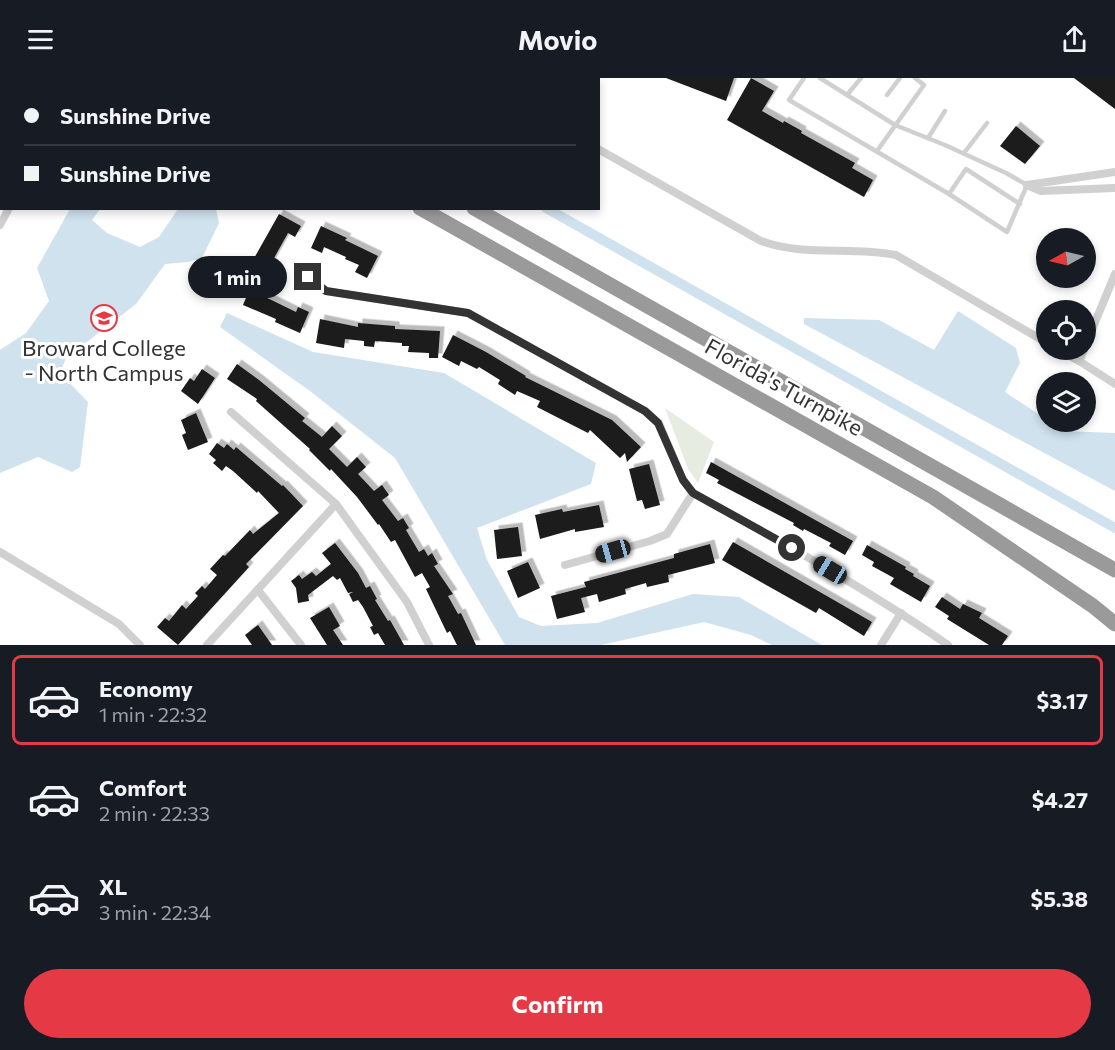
<!DOCTYPE html>
<meta charset="utf-8">
<style>
body{margin:0;font-family:Commissioner,sans-serif;background:#242831;color:#f1f3f6;height:100vh;display:flex;flex-direction:column;font-size:22px;white-space:nowrap}
*{box-sizing:border-box;margin:0}
p{font-size:20px;color:#9ea1a6}
.icon{flex:none;width:33px;height:33px;fill:none;stroke:currentColor;stroke-width:2;stroke-linecap:round;stroke-linejoin:round}
.map{position:relative;height:567px;overflow:hidden}
.sheet{display:flex;flex-direction:column;background:#171b24;flex:1}
.sheet>*{flex:none}
.banner{position:absolute;left:0px;top:0px;width:600px;height:132px;box-shadow:0 3px 9px #0003;display:grid;align-content:center;height:132px;padding:0 24px;background:#171b24}
.needle{width:39px;rotate:262deg}
.tools{position:absolute;left:1036px;top:150px;display:grid;gap:12px}
.tools a{display:grid;place-items:center;width:60px;height:60px;border-radius:50%;background:#171b24;box-shadow:0 3px 9px #0003;font-size:30px}
.end{position:absolute;width:27px;height:27px;margin:-14px;border:8px solid #333;background:#fff;box-shadow:0 0 0 3px #fff}
.from{border-radius:50%}
.bubble{position:absolute;height:42px;border-radius:21px;background:#171b24;box-shadow:0 3px 9px #0003;font-size:20px;font-weight:700;line-height:42px;text-align:center}
.car{position:absolute;width:18px;height:36px;margin:-18px -9px;border-radius:8px;box-shadow:0 0 4px 2px #0007;background:linear-gradient(#222 24%,#8ab4d8 0 40%,#222 0 76%,#8ab4d8 0 86%,#222 0)}
.banner b{display:flex;align-items:center;gap:21px;height:57px;font-size:22px}
.banner b+b{border-top:2px solid #363941}
.banner i{width:15px;height:15px;background:#f1f3f6}
ul{padding:10px 0 0;list-style:none}
li{display:flex;align-items:center;gap:18px;height:90px;margin:0 12px 9px;padding:0 12px;border:3px solid transparent;border-radius:9px}
li div{flex:1}
li b{display:block;font-size:22px}
li em{font-style:normal;font-weight:700}
li.on{border-color:#e63946}
li>.icon{width:54px;height:54px;stroke-width:1.5}
.button{display:flex;gap:12px;margin-top:auto;padding:12px 24px}
.button a{flex:1;height:69px;border-radius:36px;background:#e63946;color:#fff;font-size:24px;font-weight:700;line-height:69px;text-align:center}
header{display:flex;justify-content:space-between;align-items:center;height:78px;padding:0 24px;background:#171b24;font-size:27px;font-weight:700}
.map>svg:first-child{display:block}
.green{fill:#e6ecdf}
.water{fill:#cfe2ee}
.lines{fill:none;stroke-linecap:round;stroke-linejoin:round}
.canal{stroke:#cfe2ee;stroke-width:10}
.building{fill:#1a1a1a;filter:url(#shadow)}
.service{stroke:#d0d0d0;stroke-width:4.5}
.minor{stroke:#d0d0d0;stroke-width:8}
.motorway{stroke:#9a9a9a;stroke-width:15}
.route{stroke:#333;stroke-width:8}
.labels{text-anchor:middle;stroke-width:6;stroke-linejoin:round;paint-order:stroke}
.poi-label{font-size:22px;fill:#333;stroke:#fff}
.street-label{font-size:22px;fill:#333;stroke:#fff}
</style>
<header><svg class="icon" aria-label="menu" viewBox="0 0 24 24"><path d="M4 6h16M4 12h16M4 18h16"/></svg>Movio<svg class="icon" aria-label="share" viewBox="0 0 24 24"><path d="M12 15V3M7 8l5-5 5 5M5 13v7h14v-7"/></svg></header>
<div class="map">
<svg width="1115" height="567" viewBox="0 0 1115 567">
<defs>
<filter id="shadow"><feDropShadow dx="4.5" dy="-4.5" stdDeviation="0" flood-color="#0004"/></filter>
</defs>
<rect width="100%" height="100%" fill="#fff"/>
<!-- green -->
<path class="green" d="M665,330l49,34 -16,41 -10,-14z"/>
<!-- water -->
<g class="water">
<path d="M70,131h30l-8,11 15,13 33,14 19,-10 19,-28h38l3,14 -17,35 -14,4 -23,2 -29,40 -70,54 -6,15 28,29 -8,65 -8,5 -34,-15 -38,16v-123l26,-17 23,-32 -12,-33z"/>
<path d="M958,233l58,37 4,15 -15,29 42,28v2l17,9 51,2v58l-311,-167v-6l75,2 55,30z"/>
<path d="M227,235l86,39 131,21 152,90 -5,21 -114,44 10,32 32,57 22,9 56,-3 96,-29 46,3 83,48h-50l-21,-10 -47,-13 -103,23h-96l-110,-187 -85,-67 -90,-64z"/>
</g>
<g class="lines">
<!-- canal -->
<g class="canal">
<path d="M314,0l2,2"/>
<path d="M546,130l569,320"/>
</g>
</g>
<!-- building -->
<g class="building">
<path d="M666,0h68l-8,23z"/>
<path d="M751,0l23,13 -12,20 21,12 1,-2 18,10 -1,2 54,30 -3,5 21,12 -9,17 -137,-77z"/>
<path d="M1074,0h41v31z"/>
<path d="M1016,48l24,20 -15,18 -25,-18z"/>
<path d="M279,136l22,12 -6,11 -7,-4 -19,34 7,3 -15,25 35,17 2,-5 11,5 -9,21 -25,-11 1,-3 -33,-14 13,-31 -8,-5z"/>
<path d="M321,148l26,12 -2,2 33,16 -11,22 -12,-6 4,-7 -14,-6 1,-2 -22,-10 -2,6 -11,-5z"/>
<path d="M320,241l38,8v-4l37,3v3l45,2 -2,27h-9v-5l-21,-1 1,-6h-7v-3l-27,-2 -1,6 -10,-1v-5l-19,-2 -1,9 -28,-5z"/>
<path d="M453,257l33,17 40,24 -1,1 87,43 29,27 -14,15 -2,-9 -5,5 -30,-28 -2,3 -51,-26 3,-6 -23,-10 -2,4 -17,-11 2,-4 -21,-13 -2,2 -16,-8 -2,5 -17,-9z"/>
<path d="M237,286l22,16 46,38 -3,3 20,16 10,-11 10,10 -13,13 18,18 10,-10 9,10 -8,7 16,17 8,-6 7,10 -7,5 16,21 5,-3 6,10 -3,2 13,22 5,-3 4,7 4,-3 6,11 -4,2 19,28 -5,2 10,18 3,-1 15,32h-19l-7,-14 -3,2 -21,-44 4,-2 -8,-14 -7,4 -20,-37 -4,2 -12,-18 -1,1 -21,-28 -26,-28 -1,2 -21,-21 1,-1 -54,-48 1,-2 -30,-20z"/>
<path d="M202,291l13,9 -17,26 -17,-13 9,-13 4,3z"/>
<path d="M196,335l12,29 -20,8 -6,-15 4,-2 -5,-13z"/>
<path d="M217,365l7,5 3,-4 7,6 2,-3 46,39 1,-1 20,21 -57,58 3,3 -71,78 -21,-18 8,-9 4,3 13,-16 4,4 12,-13 -3,-3 7,-7 3,3 12,-14 -7,-6 13,-14 2,1 25,-26 3,4 26,-21 -21,-22 -1,2 -24,-22 -7,-5 -4,5 -9,-8 3,-3 -7,-6z"/>
<path d="M711,384l142,79 -8,14 -16,-9 2,-3 -27,-14 -1,2 -10,-6 1,-2 -77,-40 2,-3 -13,-7z"/>
<path d="M649,386l11,41 -15,4 -3,-9 -5,1 -8,-32z"/>
<path d="M599,427l5,22 -29,5v-3l-35,10 -5,-24 27,-6 1,3z"/>
<path d="M518,449l4,29 -25,3 -3,-29z"/>
<path d="M733,464l139,80 -8,14 -45,-28 -3,5 -94,-53z"/>
<path d="M335,465l23,30 8,15 4,-2 7,13 -2,1 13,21 2,-1 14,25h-19l-7,-12 -4,2 -4,-8 3,-1 -10,-19 -5,-7 -5,2 -4,-8 4,-2 -5,1 -8,-15 -3,2 -4,-4 -25,19 1,6 -11,2 -2,-15 -5,-7 8,-6 3,4 10,-7 4,4 15,-12 -9,-11z"/>
<path d="M710,466l5,19 -47,12 1,7 -22,5 -1,-4 -21,6 1,5 -27,8 -2,-8 -16,4 4,14 -28,7 -6,-23 35,-9 -2,-5 90,-24v-4z"/>
<path d="M867,467l39,22 -1,2 9,5 -1,2 17,10 -9,16 -31,-18 4,-6 -22,-12 2,-4 -12,-7z"/>
<path d="M528,484l12,26 -22,10 -11,-27z"/>
<path d="M942,519l18,12 3,-5 19,9 -3,5 29,18 -6,9h-13l-42,-26 2,-3 -14,-9z"/>
<path d="M329,529l11,19 -7,4 10,15h-16l-17,-27z"/>
<path d="M258,547l14,20h-20l-7,-10z"/>
</g>
<g class="lines">
<!-- service -->
<g class="service">
<path d="M804,0l-15,22 160,94 58,38 20,-47 -21,-12 -61,-28 -50,-20 -75,-47"/>
<path d="M847,17l14,-17"/>
<path d="M887,17l13,-17"/>
<path d="M928,60l17,-27"/>
<path d="M877,73l47,-66 -9,-7"/>
<path d="M964,75l23,-30"/>
<path d="M949,116l17,-25 54,35"/>
</g>
<!-- minor -->
<g class="minor">
<path d="M472,0l3,2"/>
<path d="M598,71l163,92c43,16 90,5 135,14l151,88"/>
<path d="M0,82h2"/>
<path d="M1027,107l14,6 74,-3"/>
<path d="M1027,107l88,-13"/>
<path d="M0,147l9,-17"/>
<path d="M308,199l18,14 142,22 177,98 14,12 24,57 10,13c87,48 174,96 255,152"/>
<path d="M1086,266l29,-70"/>
<path d="M1058,272l21,11 5,-11"/>
<path d="M1079,283l36,23"/>
<path d="M231,334l105,92 71,98 22,43"/>
<path d="M0,474l119,72 21,21"/>
<path d="M565,487l85,-24 17,-7 26,-41"/>
<path d="M258,512l43,55"/>
<path d="M207,567l129,-141"/>
<path d="M881,567l20,-32"/>
</g>
<!-- motorway -->
<g class="motorway">
<path d="M187,0l3,2"/>
<path d="M242,0l2,2"/>
<path d="M420,130l513,289 160,109 22,18"/>
<path d="M474,130l641,362"/>
</g>
</g>
<g class="lines">
<!-- route -->
<path class="route" d="M308,199l18,14 142,22 177,98 13,12 25,57 10,13 99,55"/>
</g>
<!-- icons -->
<defs>
<symbol id="university-ring" viewBox="-11 -11 22 22"><circle r="9.5" fill="#fff" stroke="#e63946" stroke-width="1.5"/><path d="M0-5L7-2L0 1L-7-2ZM-4 1L0 2.5L4 1V4Q0 6-4 4Z" fill="#e63946"/></symbol>
</defs>
<g fill-rule="evenodd">
<use href="#university-ring" x="89" y="225" width="30" height="30"/>
</g>
<g class="labels">
<!-- poi labels -->
<g class="poi-label">
<text x="104" y="278">Broward College<tspan x="104" dy="25">- North Campus</tspan></text>
</g>
<!-- street labels -->
<g class="street-label">
<text transform="translate(784 309) rotate(29)" y="8">Florida's Turnpike</text>
</g>
</g>
</svg>
<div class="tools">
<a><svg class="needle" viewBox="-14 -14 28 28"><path d="M0-13l5 13h-10z" fill="#e53935"/><path d="M0 13l5-13h-10z" fill="#9ea1a6"/></svg></a>
<a><svg class="icon" aria-label="locate" viewBox="0 0 24 24"><circle cx="12" cy="12" r="6"/><path d="M12 2v4M12 18v4M2 12h4M18 12h4"/></svg></a>
<a><svg class="icon" aria-label="layers" viewBox="0 0 24 24"><path d="M12 4l9 5-9 5-9-5zM3 14l9 5 9-5"/></svg></a>
</div>
<i class="end from" style="left:792px;top:470px"></i>
<i class="end" style="left:308px;top:199px"></i>
<div class="bubble" style="left:188px;top:178px;width:99px">1 min</div>
<i class="car" style="left:613px;top:473px;rotate:254deg"></i>
<i class="car" style="left:830px;top:492px;rotate:301deg"></i>
<div class="banner">
<b><i class="from"></i>Sunshine Drive</b>
<b><i></i>Sunshine Drive</b>
</div>
</div>
<section class="sheet">
<ul>
<li class="on"><svg class="icon" aria-label="car" viewBox="0 0 24 24"><path d="M5 17H2v-5l4-1 3-4h7l3 4 3 1v5h-3M9 17h6M6 11h13"/><circle cx="7" cy="17" r="2"/><circle cx="17" cy="17" r="2"/></svg><div><b>Economy</b><p>1 min · 22:32</p></div><em>$3.17</em></li>
<li><svg class="icon" aria-label="car" viewBox="0 0 24 24"><path d="M5 17H2v-5l4-1 3-4h7l3 4 3 1v5h-3M9 17h6M6 11h13"/><circle cx="7" cy="17" r="2"/><circle cx="17" cy="17" r="2"/></svg><div><b>Comfort</b><p>2 min · 22:33</p></div><em>$4.27</em></li>
<li><svg class="icon" aria-label="car" viewBox="0 0 24 24"><path d="M5 17H2v-5l4-1 3-4h7l3 4 3 1v5h-3M9 17h6M6 11h13"/><circle cx="7" cy="17" r="2"/><circle cx="17" cy="17" r="2"/></svg><div><b>XL</b><p>3 min · 22:34</p></div><em>$5.38</em></li>
</ul>
<div class="button"><a>Confirm</a></div>
</section>
